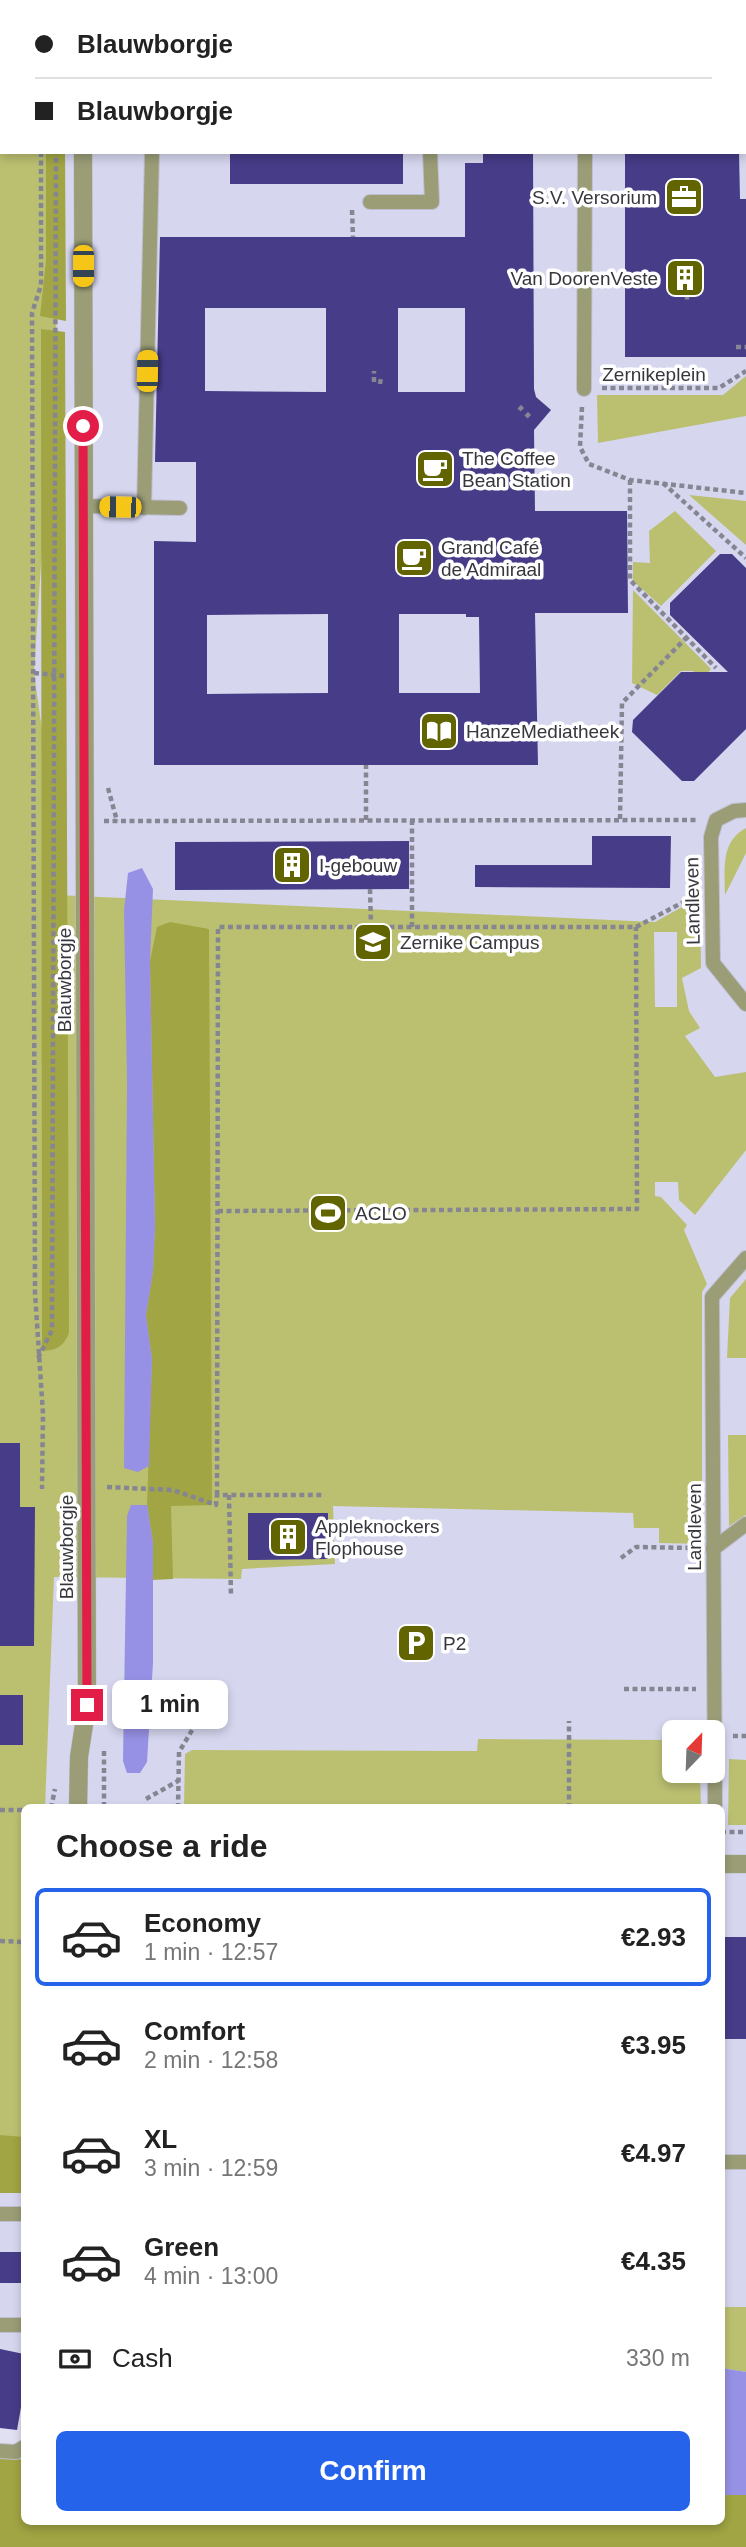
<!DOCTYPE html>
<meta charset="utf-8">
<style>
body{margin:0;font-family:Helvetica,sans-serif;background:#f2f2f2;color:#222;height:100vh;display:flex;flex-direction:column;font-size:26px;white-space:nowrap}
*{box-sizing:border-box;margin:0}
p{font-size:23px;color:#767676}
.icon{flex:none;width:38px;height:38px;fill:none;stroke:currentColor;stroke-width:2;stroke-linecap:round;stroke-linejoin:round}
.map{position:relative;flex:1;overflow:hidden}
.sheet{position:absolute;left:21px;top:1804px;width:704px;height:721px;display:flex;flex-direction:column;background:#fff;border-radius:10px;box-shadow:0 4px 10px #0003}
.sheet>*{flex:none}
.hud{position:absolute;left:0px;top:0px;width:747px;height:154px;box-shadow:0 4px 10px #0003;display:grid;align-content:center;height:154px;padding:0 35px;background:#fff}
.needle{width:46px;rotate:23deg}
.tools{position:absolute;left:662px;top:1720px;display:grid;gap:14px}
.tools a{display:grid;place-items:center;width:63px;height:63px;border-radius:10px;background:#fff;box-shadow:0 4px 10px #0003;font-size:35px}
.end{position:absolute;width:32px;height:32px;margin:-16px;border:9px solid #e11d48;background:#fff;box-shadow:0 0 0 4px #fff}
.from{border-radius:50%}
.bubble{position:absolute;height:49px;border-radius:10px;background:#fff;box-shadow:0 4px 10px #0003;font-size:23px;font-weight:700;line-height:49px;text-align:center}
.car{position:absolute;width:21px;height:42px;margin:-21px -10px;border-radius:9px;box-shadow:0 0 5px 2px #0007;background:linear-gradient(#f5c518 24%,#345 0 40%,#f5c518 0 76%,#345 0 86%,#f5c518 0)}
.hud b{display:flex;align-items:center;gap:24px;height:66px;font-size:26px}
.hud b+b{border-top:2px solid #e0e0e0}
.hud i{width:18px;height:18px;background:#222}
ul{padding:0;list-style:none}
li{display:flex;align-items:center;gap:21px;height:98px;margin:0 14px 10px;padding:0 21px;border:4px solid transparent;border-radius:10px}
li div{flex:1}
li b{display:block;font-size:26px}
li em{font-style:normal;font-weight:700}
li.current{border-color:#2563eb}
li>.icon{width:63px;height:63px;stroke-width:1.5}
h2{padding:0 35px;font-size:32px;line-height:84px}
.pay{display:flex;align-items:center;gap:18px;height:77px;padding:0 35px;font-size:26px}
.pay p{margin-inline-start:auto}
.action{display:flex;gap:14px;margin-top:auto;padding:14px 35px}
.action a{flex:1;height:80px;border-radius:10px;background:#2563eb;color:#fff;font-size:28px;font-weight:700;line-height:80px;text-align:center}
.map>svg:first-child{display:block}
.built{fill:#d6d6ef;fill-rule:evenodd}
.green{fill:#bbc071;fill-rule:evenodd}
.forest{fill:#a1a543}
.water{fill:#9791e5}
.building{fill:#463c88;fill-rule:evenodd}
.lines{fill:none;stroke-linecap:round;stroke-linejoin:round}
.service-casing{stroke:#bebece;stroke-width:16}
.tertiary-casing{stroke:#bebece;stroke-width:19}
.path{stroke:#868693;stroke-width:4.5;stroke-dasharray:5 3.5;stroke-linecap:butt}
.service{stroke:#9a9d76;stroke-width:14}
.tertiary{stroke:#9a9d76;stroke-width:18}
.route{stroke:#e11d48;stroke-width:9}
.labels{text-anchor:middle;stroke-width:7;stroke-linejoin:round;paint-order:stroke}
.poi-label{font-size:19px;fill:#36363d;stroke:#fff;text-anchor:start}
.street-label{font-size:19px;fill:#36363d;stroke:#fff}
</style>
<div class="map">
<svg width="746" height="2547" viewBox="0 0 746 2547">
<rect width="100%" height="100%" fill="#e0e0f2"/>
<!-- built -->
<path class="built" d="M0,0h746v2463l-25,-3v-652h-697v582l-24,-3zM2,2h744v150h-744zM674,1732h38v39h-38z"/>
<!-- green -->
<g class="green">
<path d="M0,0h58l-56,2v150h57l1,118 -26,403 16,114 6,108 599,27 45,-25 1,71 -19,10 7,33 11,17 -15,8 30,41 31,-5v78l-51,65 -16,-15 -1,-18h-23v14l6,1 26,28 -3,5 23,54 -5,8v252l-43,-1v-15h-25l-1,-15 -300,-7 2,58 -93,5 -1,10 -187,-2 -9,231h-21v330l-24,-1zM654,932h23v75h-22z"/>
<path d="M746,376v40l-148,27 -1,-48h126z"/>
<path d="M689,495l57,6v44z"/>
<path d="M675,511l41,40 -55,55 -28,-25v-19l17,1 -1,-32z"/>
<path d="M633,590l78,79 -9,10 -9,-8h-12l-24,24 -25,-12z"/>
<path d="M746,828v25l-21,42c0,-26 -5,-53 21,-67z"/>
<path d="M746,1279v79h-19l3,-60z"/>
<path d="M728,1435h18v80l-17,11z"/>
<path d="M478,1739l196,1v31h26l1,37h-517l1,-54 7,-4 285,1z"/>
<path d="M729,1759l17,1v65h-18z"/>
<path d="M721,2307h25v65l-25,-4z"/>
</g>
<!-- forest -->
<g class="forest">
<path d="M46,152h19l1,169 -26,-5 6,-55z"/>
<path d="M41,329l24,3 4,1001c-6,14 -12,17 -27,18z"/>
<path d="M170,922l39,7 3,576 -41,1 2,73 -21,1 1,-38 -6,-37 5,-146 -6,-44 7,-43 2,-46 -5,-265 7,-34z"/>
<path d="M0,2135l24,2v56h-24z"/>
<path d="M0,2455l24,5v62h697v-27h25v52h-746z"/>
</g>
<!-- water -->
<g class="water">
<path d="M142,868l11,21 -3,72 5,265 -2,46 -7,43 6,44 -3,107 -11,6 -14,-4 3,-385 -3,-173 4,-37z"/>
<path d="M131,1505h16l6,37v121l-6,99 -7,11h-13l-4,-12 4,-245z"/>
<path d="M721,2368l25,4v123h-25z"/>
</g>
<!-- building -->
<g class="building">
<rect x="230" y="152" width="173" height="32"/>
<path d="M483,152h50l1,237 2,8 15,13 -17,20 1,81h92l1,102h-93l3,152h-384v-224l42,1v-80h-41l5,-225h305v-74h18zM205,308h121v84l-121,-1zM398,308h67v84h-67zM328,614v79l-121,1v-79zM399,614h67v3h13l1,76h-81z"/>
<path d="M625,152h114l1,47h6v158h-121z"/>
<path d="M720,554h12l14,14v161l-52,52h-12l-50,-49 1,-12 48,-48h47l-58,-57v-12z"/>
<path d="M592,836h79l-1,52 -195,-1v-22h117z"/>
<path d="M409,841v48l-234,1v-48z"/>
<path d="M0,1443h20v64h15l-1,139h-34z"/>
<path d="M248,1513h80v46l-80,1z"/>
<rect x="0" y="1695" width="23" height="50"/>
<rect x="721" y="1937" width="25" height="102"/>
<rect x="0" y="2252" width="24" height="31"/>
<path d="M0,2349l24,5v36l-7,40 -17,-2z"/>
</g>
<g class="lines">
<defs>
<g id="service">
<path d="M585,0v2"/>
<path d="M370,202h62l-2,-50"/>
<path d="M584,389l1,-237"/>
<path d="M83,506l97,2"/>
<path d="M144,508l8,-356"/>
<path d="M746,810l-12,1 -18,9 -5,17 2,126 33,41"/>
<path d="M713,1549l33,-25"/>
<path d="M715,1808l-3,-511 34,-39"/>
<path d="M721,2162h25"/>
<path d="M0,2214h24"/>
<path d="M0,2325h24"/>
<path d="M0,2451l16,1 8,-5"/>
</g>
<g id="tertiary">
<path d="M83,2v-2"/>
<path d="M78,1808l1,-51 8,-52 -4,-1553"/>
<path d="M721,1864h25"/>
</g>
</defs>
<!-- service casing -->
<use href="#service" class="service-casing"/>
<!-- tertiary casing -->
<use href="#tertiary" class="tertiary-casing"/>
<!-- path -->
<g class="path">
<path d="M42,2v-2"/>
<path d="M57,2v-2"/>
<path d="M41,152v133l-9,28 3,980 8,121 -1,75"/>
<path d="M352,210l1,27"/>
<path d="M687,286v16"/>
<path d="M736,347h10"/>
<path d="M374,382v-11"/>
<path d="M380,384l1,-6"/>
<path d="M602,388h117l27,-17"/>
<path d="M582,407l-2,40 9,17 41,16 116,13"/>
<path d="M519,410l6,-6"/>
<path d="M526,417l6,-6"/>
<path d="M630,480v100l86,88"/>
<path d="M663,483l83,75"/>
<path d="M34,673l30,3"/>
<path d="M108,788l9,33"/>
<path d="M620,819l2,-116 65,-66"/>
<path d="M366,820v-55"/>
<path d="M412,820v107"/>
<path d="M104,821l593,-1"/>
<path d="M370,889l1,37"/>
<path d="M218,1211l419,-2 -1,-282"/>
<path d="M38,1358l14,-28 4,-1178"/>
<path d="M107,1487l66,3 43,15 1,-10h108"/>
<path d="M217,1495l1,-568h418l57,-30"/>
<path d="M229,1495l2,102"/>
<path d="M621,1558l15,-11 58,1"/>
<path d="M624,1689h72"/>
<path d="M733,1736h13"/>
<path d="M146,1799l32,-18"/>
<path d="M104,1807v-58"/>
<path d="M104,1807l37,1"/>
<path d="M51,1808l4,-19"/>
<path d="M178,1808l1,-56 21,-35"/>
<path d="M569,1808v-87"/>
<path d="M0,1810h24"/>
<path d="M721,1832h25"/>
<path d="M0,1941l24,1"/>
</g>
<!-- service -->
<use href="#service" class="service"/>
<!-- tertiary -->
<use href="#tertiary" class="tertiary"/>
</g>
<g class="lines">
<!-- route -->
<path class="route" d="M83,426l4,1279"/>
</g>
<!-- icons -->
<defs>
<symbol id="office-square" viewBox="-11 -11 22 22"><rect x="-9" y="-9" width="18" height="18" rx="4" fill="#626400" stroke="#fff"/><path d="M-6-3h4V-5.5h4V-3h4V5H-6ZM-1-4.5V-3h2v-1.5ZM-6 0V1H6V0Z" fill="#fff"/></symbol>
<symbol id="building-square" viewBox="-11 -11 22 22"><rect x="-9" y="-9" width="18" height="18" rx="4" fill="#626400" stroke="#fff"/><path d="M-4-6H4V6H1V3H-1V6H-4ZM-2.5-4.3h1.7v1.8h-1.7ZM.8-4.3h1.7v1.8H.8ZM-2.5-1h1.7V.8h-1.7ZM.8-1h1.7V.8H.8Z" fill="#fff"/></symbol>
<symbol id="cafe-square" viewBox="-11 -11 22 22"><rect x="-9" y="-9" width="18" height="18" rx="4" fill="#626400" stroke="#fff"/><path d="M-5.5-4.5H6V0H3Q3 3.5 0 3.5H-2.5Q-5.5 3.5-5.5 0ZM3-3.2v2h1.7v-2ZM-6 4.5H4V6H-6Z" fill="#fff"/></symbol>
<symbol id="library-square" viewBox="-11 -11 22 22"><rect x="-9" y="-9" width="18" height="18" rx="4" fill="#626400" stroke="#fff"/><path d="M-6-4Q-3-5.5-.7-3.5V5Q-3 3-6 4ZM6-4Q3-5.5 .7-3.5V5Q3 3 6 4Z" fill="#fff"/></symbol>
<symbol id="university-square" viewBox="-11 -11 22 22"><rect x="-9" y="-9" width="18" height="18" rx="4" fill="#626400" stroke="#fff"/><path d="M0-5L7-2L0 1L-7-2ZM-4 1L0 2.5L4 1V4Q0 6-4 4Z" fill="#fff"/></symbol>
<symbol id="stadium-square" viewBox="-11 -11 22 22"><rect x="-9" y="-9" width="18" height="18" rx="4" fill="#626400" stroke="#fff"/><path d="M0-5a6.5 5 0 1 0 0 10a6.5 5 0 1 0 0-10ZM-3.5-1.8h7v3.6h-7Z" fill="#fff"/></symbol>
<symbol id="parking-square" viewBox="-11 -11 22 22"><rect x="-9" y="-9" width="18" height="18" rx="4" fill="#626400" stroke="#fff"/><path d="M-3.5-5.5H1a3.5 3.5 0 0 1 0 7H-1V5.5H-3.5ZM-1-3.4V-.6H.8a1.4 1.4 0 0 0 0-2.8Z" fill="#fff"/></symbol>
</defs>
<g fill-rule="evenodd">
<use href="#office-square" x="662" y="175" width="44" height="44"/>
<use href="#building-square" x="663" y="256" width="44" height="44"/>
<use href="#cafe-square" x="413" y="447" width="44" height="44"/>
<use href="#cafe-square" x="392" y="536" width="44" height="44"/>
<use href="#library-square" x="417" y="709" width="44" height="44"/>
<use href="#building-square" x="270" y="843" width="44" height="44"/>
<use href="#university-square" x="351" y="920" width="44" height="44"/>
<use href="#stadium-square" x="306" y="1191" width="44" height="44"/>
<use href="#building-square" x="266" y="1515" width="44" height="44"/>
<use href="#parking-square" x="394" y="1621" width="44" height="44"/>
</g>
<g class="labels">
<!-- poi labels -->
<g class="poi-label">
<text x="657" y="204" text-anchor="end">S.V. Versorium</text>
<text x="658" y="285" text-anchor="end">Van DoorenVeste</text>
<text x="462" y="465">The Coffee<tspan x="462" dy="22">Bean Station</tspan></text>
<text x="441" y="554">Grand Café<tspan x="441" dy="22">de Admiraal</tspan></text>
<text x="466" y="738">HanzeMediatheek</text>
<text x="319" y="872">I-gebouw</text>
<text x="400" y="949">Zernike Campus</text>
<text x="355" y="1220">ACLO</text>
<text x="315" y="1533">Appleknockers<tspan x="315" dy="22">Flophouse</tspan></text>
<text x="443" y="1650">P2</text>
</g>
<!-- street labels -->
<g class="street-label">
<text x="654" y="381">Zernikeplein</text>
<text transform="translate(692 901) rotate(-91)" y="7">Landleven</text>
<text transform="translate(64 980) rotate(-90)" y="7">Blauwborgje</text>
<text transform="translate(694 1527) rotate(-90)" y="7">Landleven</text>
<text transform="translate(66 1547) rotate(-90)" y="7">Blauwborgje</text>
</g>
</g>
</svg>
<div class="tools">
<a><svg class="needle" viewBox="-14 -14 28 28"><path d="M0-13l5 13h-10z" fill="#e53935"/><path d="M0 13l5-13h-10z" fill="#767676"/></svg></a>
</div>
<i class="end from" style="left:83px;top:426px"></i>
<i class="end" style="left:87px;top:1705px"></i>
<div class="bubble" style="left:112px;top:1680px;width:116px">1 min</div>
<i class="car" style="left:83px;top:266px;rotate:180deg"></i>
<i class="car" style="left:147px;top:371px;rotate:1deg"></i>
<i class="car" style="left:120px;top:507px;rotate:271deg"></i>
<div class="hud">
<b><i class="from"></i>Blauwborgje</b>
<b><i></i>Blauwborgje</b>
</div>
<section class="sheet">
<h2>Choose a ride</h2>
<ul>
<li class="current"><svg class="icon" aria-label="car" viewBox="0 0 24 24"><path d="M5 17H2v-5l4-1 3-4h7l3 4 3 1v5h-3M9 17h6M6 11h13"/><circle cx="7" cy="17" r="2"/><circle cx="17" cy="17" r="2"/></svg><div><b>Economy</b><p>1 min · 12:57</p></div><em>€2.93</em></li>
<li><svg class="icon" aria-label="car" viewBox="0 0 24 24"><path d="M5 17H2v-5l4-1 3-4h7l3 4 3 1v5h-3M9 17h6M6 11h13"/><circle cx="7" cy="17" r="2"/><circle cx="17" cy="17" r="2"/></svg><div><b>Comfort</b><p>2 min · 12:58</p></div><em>€3.95</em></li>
<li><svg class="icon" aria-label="car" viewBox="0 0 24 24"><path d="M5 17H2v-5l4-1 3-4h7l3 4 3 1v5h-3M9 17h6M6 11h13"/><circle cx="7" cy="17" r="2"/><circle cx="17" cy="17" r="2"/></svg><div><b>XL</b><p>3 min · 12:59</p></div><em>€4.97</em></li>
<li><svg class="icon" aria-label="car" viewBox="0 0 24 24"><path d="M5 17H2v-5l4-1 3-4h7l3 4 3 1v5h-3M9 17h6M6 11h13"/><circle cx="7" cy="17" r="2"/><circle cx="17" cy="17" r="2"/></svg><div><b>Green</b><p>4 min · 13:00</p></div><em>€4.35</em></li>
</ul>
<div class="pay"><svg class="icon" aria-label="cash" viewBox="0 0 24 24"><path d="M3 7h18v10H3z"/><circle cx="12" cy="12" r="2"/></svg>Cash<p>330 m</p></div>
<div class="action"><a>Confirm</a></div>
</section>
</div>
